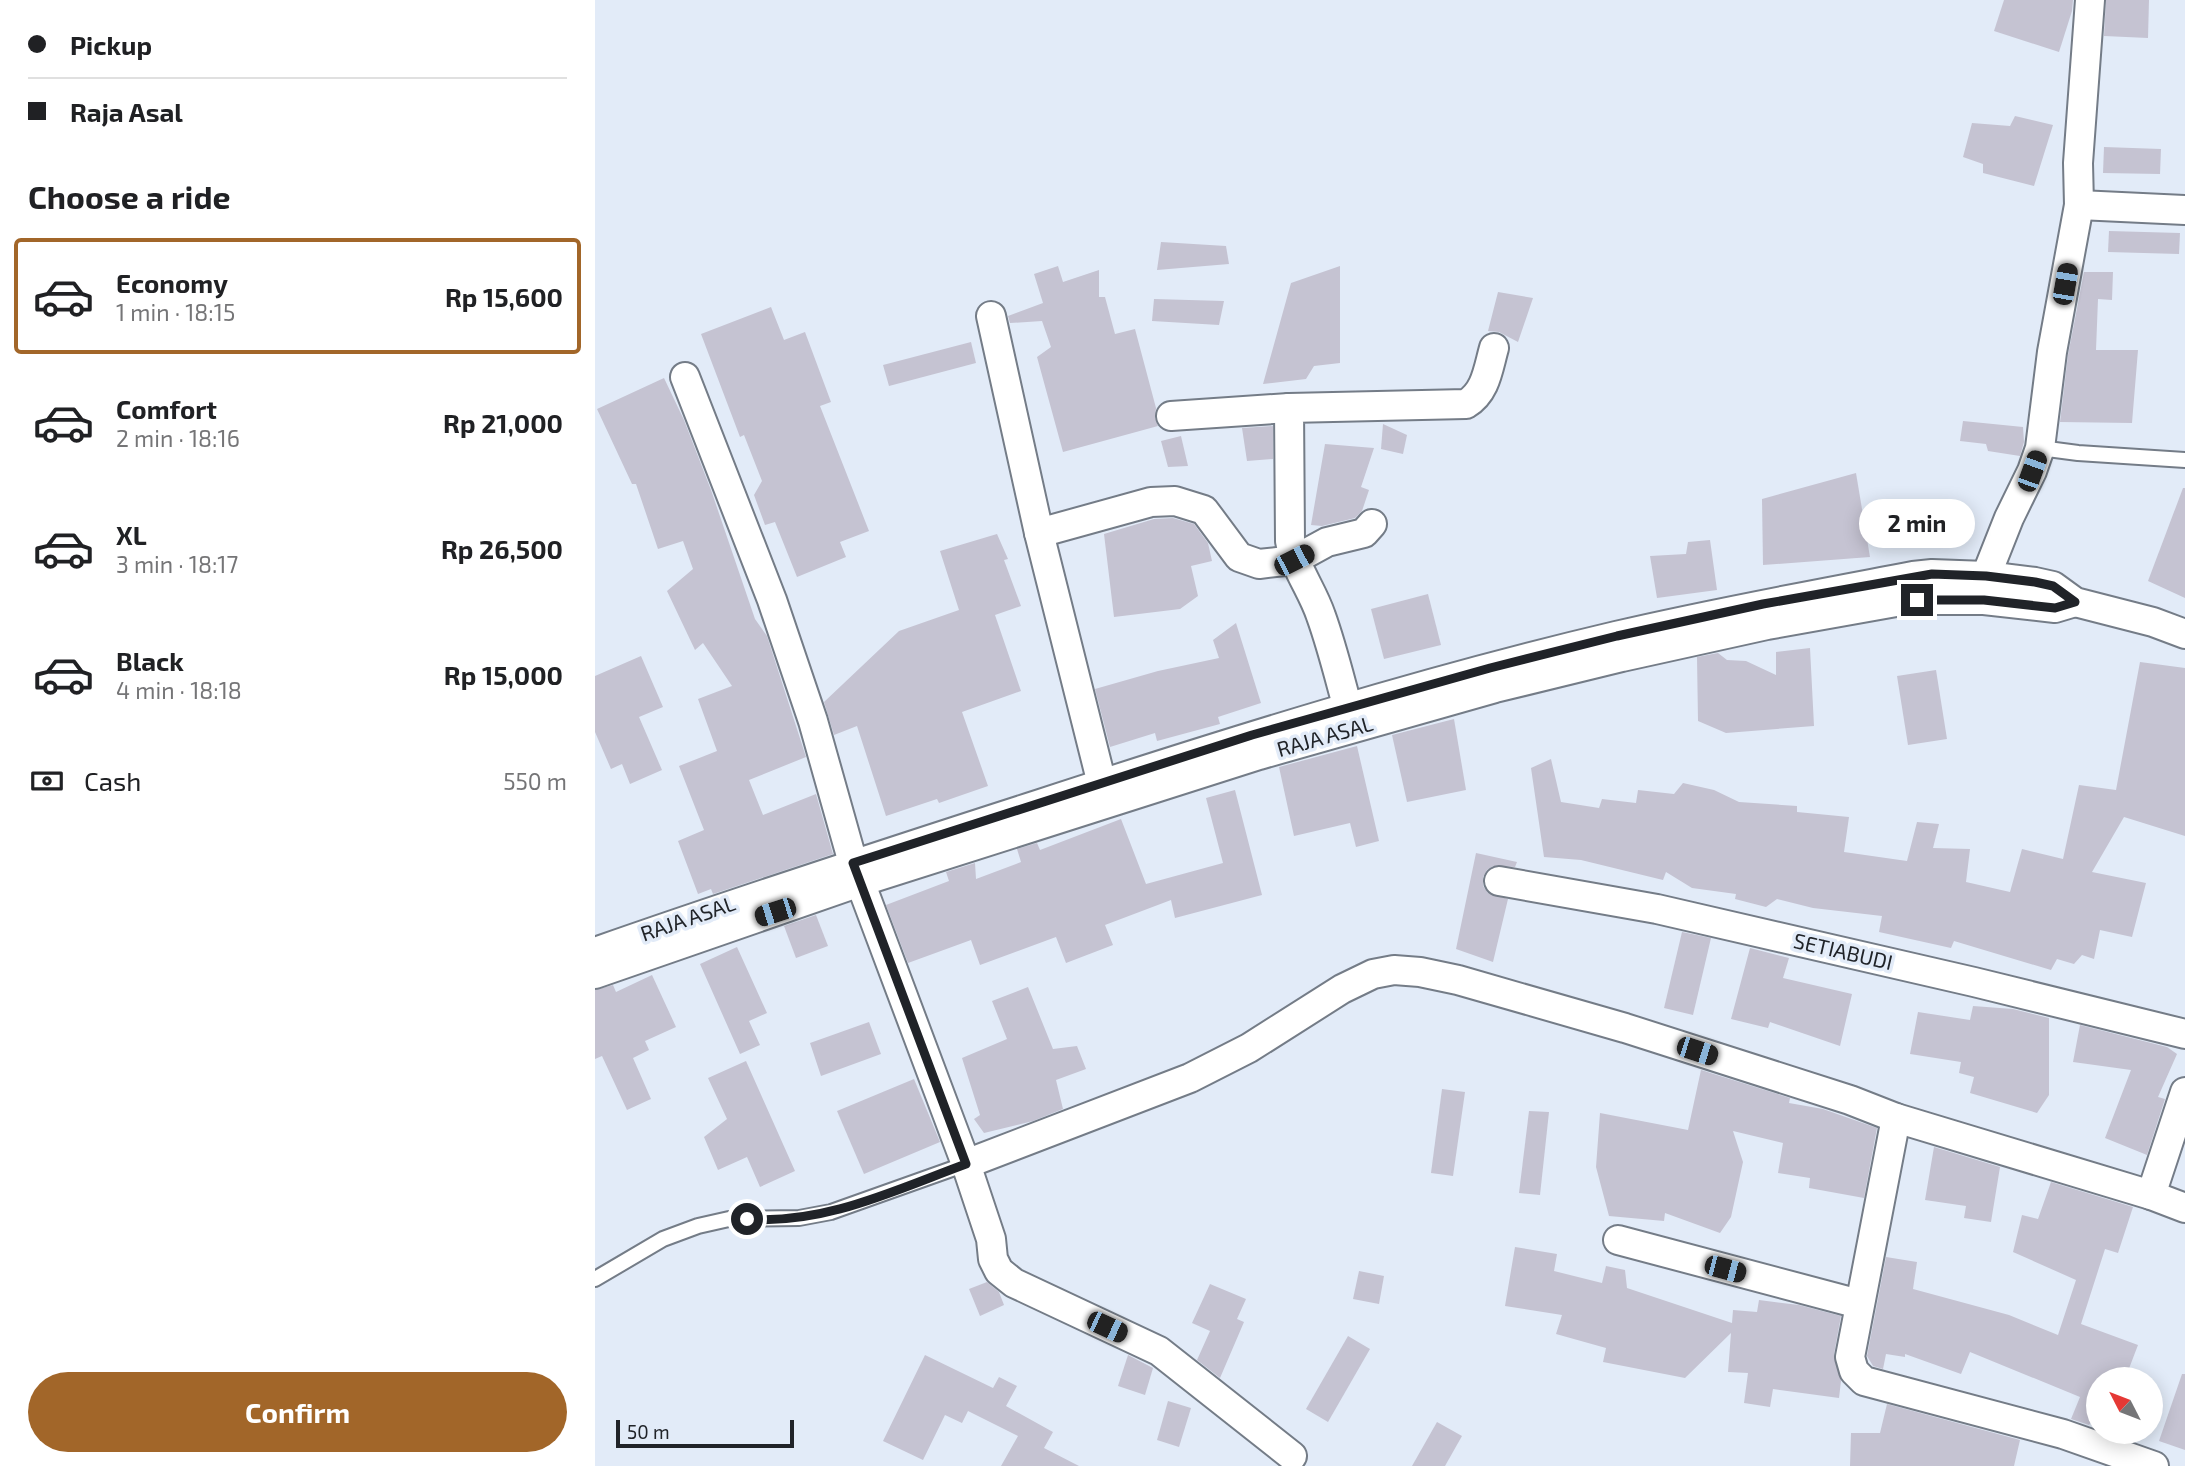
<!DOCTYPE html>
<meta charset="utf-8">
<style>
body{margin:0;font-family:"Exo 2",sans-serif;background:#f6f6f6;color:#202124;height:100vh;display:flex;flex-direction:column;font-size:26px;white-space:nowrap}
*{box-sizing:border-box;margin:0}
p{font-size:23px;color:#757577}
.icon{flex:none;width:38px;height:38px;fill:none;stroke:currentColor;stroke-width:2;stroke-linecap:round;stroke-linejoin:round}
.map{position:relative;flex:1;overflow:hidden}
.sheet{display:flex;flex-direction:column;background:#fff;width:595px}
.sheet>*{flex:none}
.top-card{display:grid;align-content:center;height:154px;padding:0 28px;background:#fff}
.needle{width:46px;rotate:312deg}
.tools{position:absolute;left:1491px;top:1367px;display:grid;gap:14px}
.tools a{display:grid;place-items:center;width:77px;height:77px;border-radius:50%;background:#fff;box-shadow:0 4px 18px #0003;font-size:35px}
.scale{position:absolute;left:21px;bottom:18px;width:178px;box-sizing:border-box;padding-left:7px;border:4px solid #202328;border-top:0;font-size:19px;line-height:24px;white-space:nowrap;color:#202328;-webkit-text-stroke:5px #e2ebf8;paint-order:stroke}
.end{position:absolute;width:32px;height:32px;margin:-16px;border:9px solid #202328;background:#fff;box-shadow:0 0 0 4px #fff}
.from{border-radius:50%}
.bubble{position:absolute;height:49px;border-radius:24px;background:#fff;box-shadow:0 4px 18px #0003;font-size:23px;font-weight:700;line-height:49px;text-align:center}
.car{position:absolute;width:21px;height:42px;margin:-21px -10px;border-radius:9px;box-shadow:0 0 5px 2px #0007;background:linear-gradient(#222 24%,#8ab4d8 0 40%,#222 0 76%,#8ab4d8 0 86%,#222 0)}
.top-card b{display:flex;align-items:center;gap:24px;height:66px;font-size:26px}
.top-card b+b{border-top:2px solid #e0e0e0}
.top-card i{width:18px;height:18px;background:#202124}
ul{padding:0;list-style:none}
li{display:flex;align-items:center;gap:21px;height:116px;margin:0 14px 10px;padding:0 14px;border:4px solid transparent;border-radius:7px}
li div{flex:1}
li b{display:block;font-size:26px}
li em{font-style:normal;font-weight:700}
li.current{border-color:#a26629}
li>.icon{width:63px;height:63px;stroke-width:1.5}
h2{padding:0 28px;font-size:32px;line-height:84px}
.pay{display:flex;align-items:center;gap:18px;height:77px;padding:0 28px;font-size:26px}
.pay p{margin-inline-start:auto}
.cta{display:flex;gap:14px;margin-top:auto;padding:14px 28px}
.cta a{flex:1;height:80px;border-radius:42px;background:#a26629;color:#fff;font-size:28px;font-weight:700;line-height:80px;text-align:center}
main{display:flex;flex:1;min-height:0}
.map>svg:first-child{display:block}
.building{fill:#c5c3d2}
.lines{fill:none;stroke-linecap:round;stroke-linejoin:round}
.lane-casing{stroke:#747c87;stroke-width:18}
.street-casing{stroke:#747c87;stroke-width:32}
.lane{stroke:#fff;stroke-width:14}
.street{stroke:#fff;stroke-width:28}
.route{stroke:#202328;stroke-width:9}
.labels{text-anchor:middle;stroke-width:7;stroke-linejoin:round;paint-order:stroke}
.street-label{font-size:21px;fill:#202328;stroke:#e2ebf8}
</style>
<main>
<section class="sheet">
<div class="top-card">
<b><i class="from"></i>Pickup</b>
<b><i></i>Raja Asal</b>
</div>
<h2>Choose a ride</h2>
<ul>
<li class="current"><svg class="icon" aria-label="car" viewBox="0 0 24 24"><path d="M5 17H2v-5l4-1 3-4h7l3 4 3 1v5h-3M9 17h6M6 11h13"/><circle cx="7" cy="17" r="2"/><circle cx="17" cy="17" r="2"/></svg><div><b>Economy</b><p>1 min · 18:15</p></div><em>Rp 15,600</em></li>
<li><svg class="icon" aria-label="car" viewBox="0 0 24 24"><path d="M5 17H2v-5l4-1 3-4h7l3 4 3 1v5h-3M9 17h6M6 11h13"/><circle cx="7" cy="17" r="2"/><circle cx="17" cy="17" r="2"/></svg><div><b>Comfort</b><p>2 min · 18:16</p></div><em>Rp 21,000</em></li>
<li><svg class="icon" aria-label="car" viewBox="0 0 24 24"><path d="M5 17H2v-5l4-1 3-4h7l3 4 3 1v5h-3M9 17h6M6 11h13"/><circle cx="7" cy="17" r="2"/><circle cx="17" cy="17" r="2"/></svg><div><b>XL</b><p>3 min · 18:17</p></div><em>Rp 26,500</em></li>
<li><svg class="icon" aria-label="car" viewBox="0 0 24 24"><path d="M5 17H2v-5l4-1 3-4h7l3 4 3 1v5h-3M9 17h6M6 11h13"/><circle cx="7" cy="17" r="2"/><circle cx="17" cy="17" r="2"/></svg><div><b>Black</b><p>4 min · 18:18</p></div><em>Rp 15,000</em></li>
</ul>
<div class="pay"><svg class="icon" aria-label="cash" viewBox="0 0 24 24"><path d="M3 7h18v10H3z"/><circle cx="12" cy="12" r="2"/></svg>Cash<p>550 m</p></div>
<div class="cta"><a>Confirm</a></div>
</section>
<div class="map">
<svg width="1590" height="1466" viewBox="0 0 1590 1466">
<rect width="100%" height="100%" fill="#e2ebf8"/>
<!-- building -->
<g class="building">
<path d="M1409,0h69l-1,11 -13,41 -65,-21z"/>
<path d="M1511,0h43l-1,38 -44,-2z"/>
<path d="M1420,116l38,9 -19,61 -51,-13v-9l-20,-7 9,-34 38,3z"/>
<path d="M1509,147l57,2 -1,25 -57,-1z"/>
<path d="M1514,231l71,2 -1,21 -71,-2z"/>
<path d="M566,242l65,4 3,18 -72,6z"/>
<path d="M463,266l5,16 36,-12v27h6l10,37 20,-5 21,79 -1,10 3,8 -95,26 -26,-95 14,-10 -9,-26 -32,2 -2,-7 35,-13 -9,-29z"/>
<path d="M745,266v97l-26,3 -8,13 -43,5 28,-101z"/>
<path d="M1489,272h29l-1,28 -14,-1 -2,51h42l-6,73 -72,-1 8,-67z"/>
<path d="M903,292l35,6 -15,44 -19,-10 -11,-1z"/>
<path d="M559,299l70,2 -5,24 -67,-4z"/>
<path d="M176,307l13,33 21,-8 26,70 -11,4 49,125 -29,11 6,15 -49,20 -22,-55 -10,3 -11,-30 8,-14 -18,-46 -4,2 -39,-103z"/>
<path d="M376,342l5,21 -87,23 -6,-21z"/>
<path d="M69,378l20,42 27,70 44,129 12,17 39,121 -57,23 14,35 53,-21 17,60 -120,40 -2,-5 -13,5 -20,-53 26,-11 -25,-64 38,-15 -19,-52 34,-13 -29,-43 -8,7 -28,-59 26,-22 -10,-28 -25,8 -22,-65h-4l-35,-75z"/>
<path d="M1368,421l60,6 1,15 -4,14 -32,-5 -2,-7 -26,-3z"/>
<path d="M788,424l24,11 -4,19 -22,-5z"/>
<path d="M678,426v33l-26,2 -5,-33z"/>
<path d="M586,436l7,30 -20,1 -7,-26z"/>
<path d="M730,444l49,4 -13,39 8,3 -7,21 -7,7 -33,8 -11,-1z"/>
<path d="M1261,473l14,84 -107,8 -1,-66z"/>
<path d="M1588,488h2v110l-37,-17z"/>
<path d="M578,518l21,6 14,19 4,18 -21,5 7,30 -18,13 -66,8 -10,-83 50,-15z"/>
<path d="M402,534l11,25 -4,1 17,46 -26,9 26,76 -59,21 26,74 -49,17 -2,-4 -51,17 -29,-90 -23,9 -10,-33 75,-71 60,-21 -19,-59z"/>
<path d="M1115,540l7,50 -60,8 -7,-42 36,-2 2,-12z"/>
<path d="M833,594l13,51 -57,14 -13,-50z"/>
<path d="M641,623l25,80 -43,14 2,7 -63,17 -2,-8 -45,14 -15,-58 63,-18 61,-13 -6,-18z"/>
<path d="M1215,648l4,78 -88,7 -28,-12 -1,-64 21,-4 9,7 19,1 30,14v-23z"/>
<path d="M46,656l22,51 -24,10 23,53 -32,14 -8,-20 -11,5 -16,-37v-56z"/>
<path d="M1545,662l45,6v168l-61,-19 -32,55 54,11 -14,54 -32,-7 -6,29 -12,-4 -8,9 -17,-5 -6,11 -97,-29 -3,7 -72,-16 3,-16 -69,-8 -36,-9 -11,8 -31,-8 1,-5 -44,-6 -26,-16 -3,8 -82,-20 -37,-3 -13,-89 20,-9 10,43 38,6 3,-9 34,4 2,-13 36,4 9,-11 31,7 25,12 58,4v6l52,5 -5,35 63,9 10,-39 22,2 -6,24 37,1 -4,33 44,10 12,-43 41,10 16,-74 37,5z"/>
<path d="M1341,670l11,69 -39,6 -11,-69z"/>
<path d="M859,719l12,71 -59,12 -15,-67z"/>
<path d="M762,746l22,95 -23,6 -6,-24 -56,13 -15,-69z"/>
<path d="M640,790l27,105 -87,23 -4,-18 -66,25 8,20 -47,18 -10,-26 -76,28 -9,-25 -63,23 -22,-58 63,-24 -3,-9 29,-9 1,16 45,-17 -4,-13 20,-6 3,7 81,-31 25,65 77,-21 -17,-65z"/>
<path d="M881,853l41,9 -2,5 -22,-1 -6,4 -4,7v9l5,7 20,6 -15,63 -37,-13z"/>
<path d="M221,915l12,31 -32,12 -12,-32z"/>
<path d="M1087,932l29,6 -18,77 -29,-7z"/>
<path d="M142,947l30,66 -18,8 11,24 -20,9 -40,-90z"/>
<path d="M1155,948l39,10 -6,20 69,16 -12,52 -70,-24 -2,6 -37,-9z"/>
<path d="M57,975l24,52 -31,14 4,9 -16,8 18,41 -24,11 -25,-54 -7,3v-69l18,-5 3,7z"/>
<path d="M433,987l25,62 24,-3 9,23 -30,11 7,29 -30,12 -49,12 -10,-14 6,-4 -18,-57 45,-19 -15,-38z"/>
<path d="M1378,1006l40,3 36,9v77l-12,18 -67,-20 4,-16 -15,-4 2,-11 -51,-8 8,-42 52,8z"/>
<path d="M274,1022l12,32 -60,22 -11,-33z"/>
<path d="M1485,1025l87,22 10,7 -19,43 7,2 -18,56 -42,-17 26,-68 -58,-8z"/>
<path d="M151,1061l49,110 -35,16 -13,-30 -29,13 -14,-33 23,-18 -19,-41z"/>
<path d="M1106,1070l89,28 -1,5 34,6 54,19 -13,70 -55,-10 1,-10 -32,-5 5,-30 -50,-12 10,31 -12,55 -11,16 -55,-20 -1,8 -55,-5 -13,-49 4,-54 88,17z"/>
<path d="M319,1079l26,63 -76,32 -27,-63z"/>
<path d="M847,1089l23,3 -12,84 -22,-3z"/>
<path d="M934,1111l20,1 -9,83 -21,-2z"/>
<path d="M1339,1147l66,20 -9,55 -27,-4 2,-12 -41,-6z"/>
<path d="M1456,1182l82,25 -15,46 -13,-4 -24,75 57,21 -13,34h-27v42h-6l-3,4 -18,-6 9,-22 -110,-45 -9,22 -56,-20v3l-19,-3 -3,15 -10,-3 -6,-10 19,-99 31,5 -4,27 96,26 49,20 18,-55 -63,-28 9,-37 16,4z"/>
<path d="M920,1247l42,7 -3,17 48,12 4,-17 19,4 2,18 105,35 1,-13 24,2 2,-12 40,5 42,11 -7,38 7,27 -2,17 -66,-9 -3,18 -26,-4 4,-30 -20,-1 3,-39 -46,45 -82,-16 3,-14 -50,-14 6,-19 -57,-9z"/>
<path d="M764,1271l25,5 -5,28 -26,-5z"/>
<path d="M392,1282l12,10 5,13 -24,11 -11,-27z"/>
<path d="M615,1284l36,15 -9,20 7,3 -24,56 -23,-18 13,-29 -18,-8z"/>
<path d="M753,1336l22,13 -42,73 -22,-13z"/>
<path d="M330,1355l68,33 6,-11 18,9 -11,20 47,26 -9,16 35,18h-78l17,-30 -50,-25 -6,12 -17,-8 -22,45 -40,-19z"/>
<path d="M533,1355l25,13 -8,27 -27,-9z"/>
<path d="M1587,1374h3v76l-26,-9z"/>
<path d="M573,1401l23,7 -12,39 -22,-7z"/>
<path d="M1292,1404l133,36 -6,26h-164l1,-33h29z"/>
<path d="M842,1422l25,14 -17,30h-33z"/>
</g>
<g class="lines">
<defs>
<g id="lane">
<path d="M1445,448l38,5 107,7"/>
<path d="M0,1279l68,-40 35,-13 31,-7 70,-1 32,-6 135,-48"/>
</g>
<g id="street">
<path d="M1484,205l106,5"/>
<path d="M396,316l48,217 63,251"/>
<path d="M90,377l87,223 41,121 40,142 113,301 25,75 2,20 6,12 15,12 145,68 133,105"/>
<path d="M576,416l118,-8"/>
<path d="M444,533l112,-31 24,-1 29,9 35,47 20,7 35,-4 33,-18 37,-9 8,-9"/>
<path d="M1391,576l23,-58 23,-47 8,-23 12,-96 27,-147 -1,-42 12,-163"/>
<path d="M758,726c-11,-37 -19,-74 -32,-110 -9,-27 -26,-47 -31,-75l-1,-133 177,-4c20,-12 22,-35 28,-56"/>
<path d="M904,881l158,28 317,73 211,52"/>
<path d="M0,952c148,-52 296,-100 445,-148 190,-62 381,-122 576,-168 98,-23 197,-41 297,-60l19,-2 54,2 49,6 18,4 22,16 78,20 32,12"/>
<path d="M0,974l265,-92 399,-127 236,-67 127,-31 145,-32 129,-23 38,-2h50l71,8 20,-6"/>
<path d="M1301,1118l-46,239 4,14 10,10 199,53 91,32"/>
<path d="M371,1164l224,-86 59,-30 93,-59 31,-15 21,-4 26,2 38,8 167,48 225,72 46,18 255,77 34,13"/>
<path d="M1556,1195l34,-103"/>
<path d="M1023,1240l241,64"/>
</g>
</defs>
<!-- lane casing -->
<use href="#lane" class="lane-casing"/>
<!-- street casing -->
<use href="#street" class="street-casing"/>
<!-- lane -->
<use href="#lane" class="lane"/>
<!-- street -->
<use href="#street" class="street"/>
</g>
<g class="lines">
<!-- route -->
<path class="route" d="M152,1219c77,6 148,-29 219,-55l-113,-301 399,-128 238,-67 127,-32 146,-32 169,-30 54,2 49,6 18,4 22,16 -20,6 -71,-8h-67"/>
</g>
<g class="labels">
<!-- street labels -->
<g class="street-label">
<text transform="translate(730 737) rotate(-16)" y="7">RAJA ASAL</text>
<text transform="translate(93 919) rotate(-19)" y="7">RAJA ASAL</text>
<text transform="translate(1248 952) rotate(13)" y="7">SETIABUDI</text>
</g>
</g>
</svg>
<div class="tools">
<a><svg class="needle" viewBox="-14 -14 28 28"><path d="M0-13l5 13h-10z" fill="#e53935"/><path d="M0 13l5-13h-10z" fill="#757577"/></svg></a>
</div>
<div class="scale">50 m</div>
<i class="end from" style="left:152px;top:1219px"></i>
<i class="end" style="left:1322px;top:600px"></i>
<div class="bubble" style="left:1264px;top:499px;width:116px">2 min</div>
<i class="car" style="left:1470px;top:284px;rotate:10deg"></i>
<i class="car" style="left:1437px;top:471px;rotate:20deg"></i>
<i class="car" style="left:699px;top:560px;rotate:63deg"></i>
<i class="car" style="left:180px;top:912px;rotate:252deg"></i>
<i class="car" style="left:1102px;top:1051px;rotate:108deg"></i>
<i class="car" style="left:1130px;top:1269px;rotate:105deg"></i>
<i class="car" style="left:512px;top:1327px;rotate:115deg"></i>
</div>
</main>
